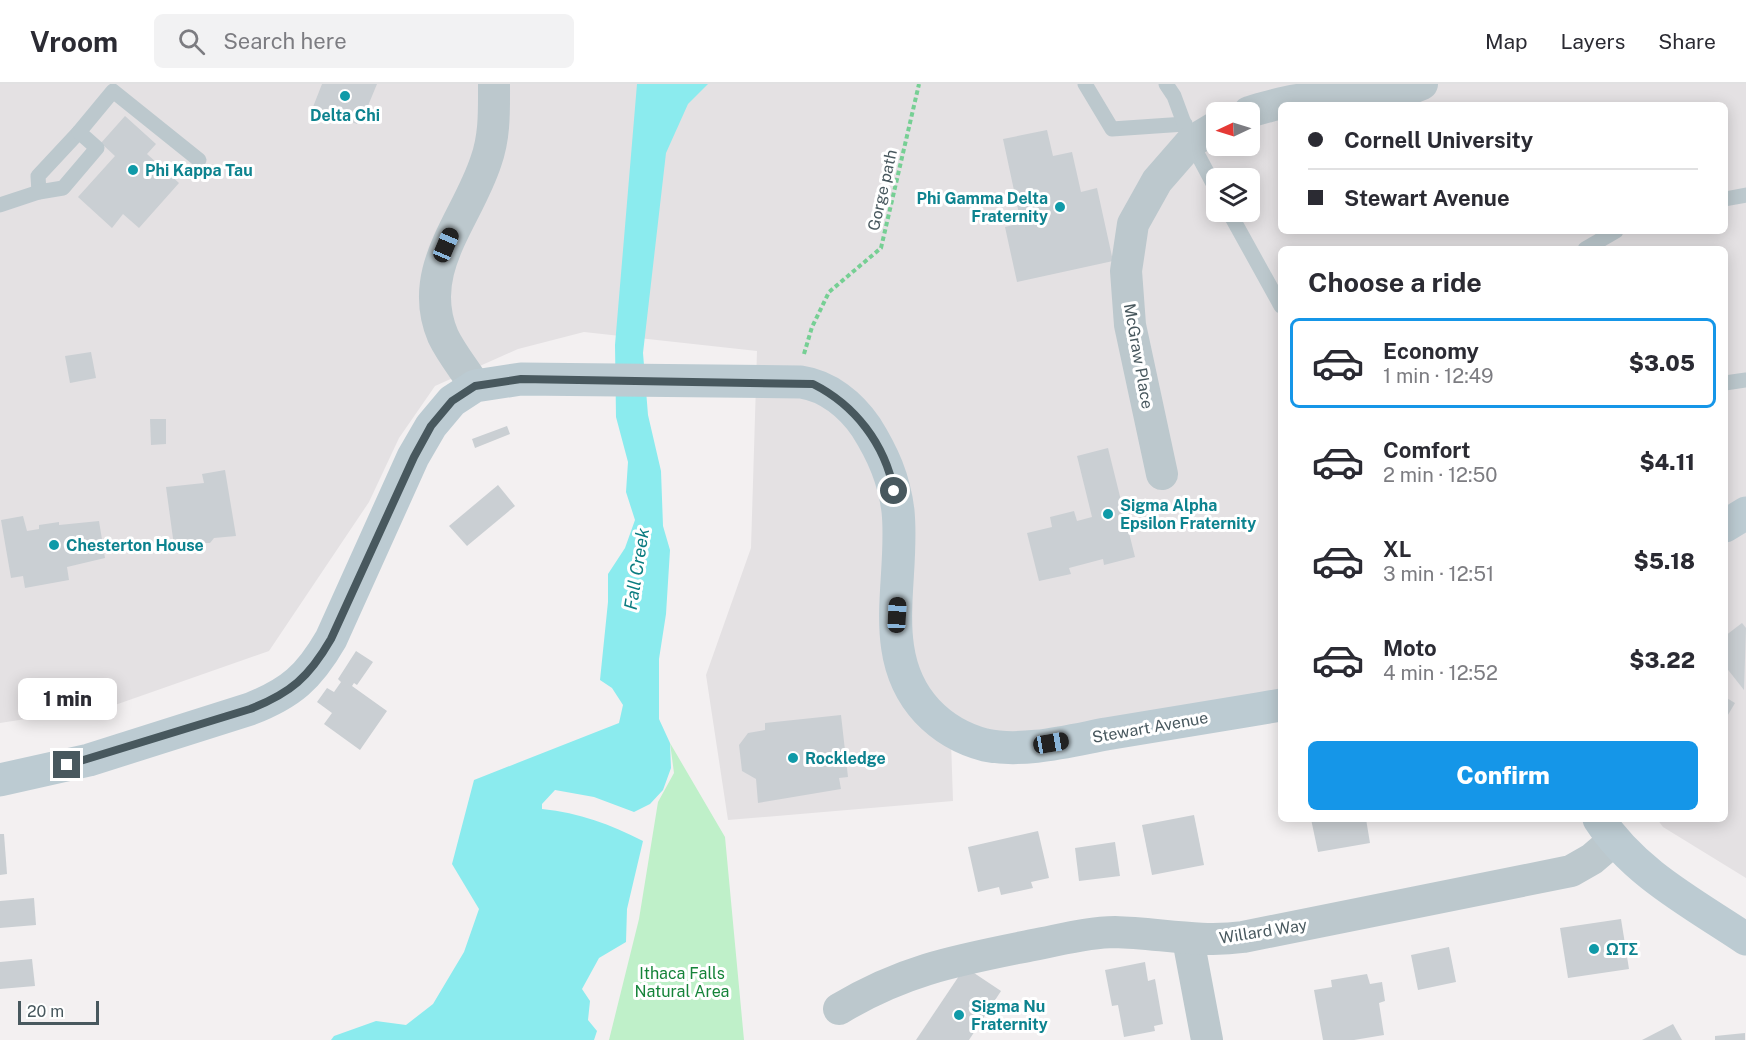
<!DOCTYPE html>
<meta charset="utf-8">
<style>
body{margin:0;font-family:"Public Sans",sans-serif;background:#f2f2f3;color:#2b2b33;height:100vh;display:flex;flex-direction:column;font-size:22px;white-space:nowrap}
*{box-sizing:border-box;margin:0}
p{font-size:20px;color:#7c7c81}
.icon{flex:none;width:33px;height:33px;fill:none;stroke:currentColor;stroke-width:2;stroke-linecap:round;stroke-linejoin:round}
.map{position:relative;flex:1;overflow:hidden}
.side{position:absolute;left:1278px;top:162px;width:450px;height:576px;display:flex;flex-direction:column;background:#fff;border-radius:9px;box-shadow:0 3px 15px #0003}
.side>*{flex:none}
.banner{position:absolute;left:1278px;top:18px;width:450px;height:132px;border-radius:9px;box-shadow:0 3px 15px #0003;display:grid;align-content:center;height:132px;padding:0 30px;background:#fff}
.needle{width:39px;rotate:266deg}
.buttons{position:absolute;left:1206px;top:18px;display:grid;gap:12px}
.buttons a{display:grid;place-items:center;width:54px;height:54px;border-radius:9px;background:#fff;box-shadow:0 3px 15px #0003;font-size:30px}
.scale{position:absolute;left:18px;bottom:15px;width:81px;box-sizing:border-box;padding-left:6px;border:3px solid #48585e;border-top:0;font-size:16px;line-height:21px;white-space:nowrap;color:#48585e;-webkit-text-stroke:4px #fff;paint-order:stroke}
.end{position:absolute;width:27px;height:27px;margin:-14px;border:8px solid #48585e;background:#fff;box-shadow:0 0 0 3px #fff}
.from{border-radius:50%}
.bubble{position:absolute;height:42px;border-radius:9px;background:#fff;box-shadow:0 3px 15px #0003;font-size:20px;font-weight:800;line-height:42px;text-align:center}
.car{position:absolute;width:18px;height:36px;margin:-18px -9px;border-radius:8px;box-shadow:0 0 4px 2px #0007;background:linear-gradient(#222 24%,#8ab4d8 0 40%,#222 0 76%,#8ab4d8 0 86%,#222 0)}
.banner b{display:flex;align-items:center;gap:21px;height:57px;font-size:22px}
.banner b+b{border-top:2px solid #e1e1e2}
.banner i{width:15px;height:15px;background:#2b2b33}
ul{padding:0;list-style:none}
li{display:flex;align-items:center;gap:18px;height:90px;margin:0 12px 9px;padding:0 18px;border:3px solid transparent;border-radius:9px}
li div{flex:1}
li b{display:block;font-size:22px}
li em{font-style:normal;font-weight:800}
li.current{border-color:#1596e8}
li>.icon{width:54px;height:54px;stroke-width:1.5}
h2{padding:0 30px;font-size:27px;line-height:72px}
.action{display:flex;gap:12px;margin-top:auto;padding:12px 30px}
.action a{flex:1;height:69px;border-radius:9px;background:#1596e8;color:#fff;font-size:24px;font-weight:800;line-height:69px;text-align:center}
header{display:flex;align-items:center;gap:36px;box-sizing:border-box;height:84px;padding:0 30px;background:#fff;border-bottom:2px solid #e1e1e2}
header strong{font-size:28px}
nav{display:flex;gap:33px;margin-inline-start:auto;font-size:21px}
.search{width:420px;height:54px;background:#f2f2f3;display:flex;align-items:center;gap:15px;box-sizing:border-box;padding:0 21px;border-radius:9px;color:#7c7c81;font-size:22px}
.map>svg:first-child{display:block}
.education{fill:#e4e1e3;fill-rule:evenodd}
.green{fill:#bff0c9}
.water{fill:#8bebee}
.building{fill:#cacfd3}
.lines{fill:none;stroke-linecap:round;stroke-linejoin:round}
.path{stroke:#76cf94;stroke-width:4;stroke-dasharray:4.5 3;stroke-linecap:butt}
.lane{stroke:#bcc8cd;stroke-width:15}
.street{stroke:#bcc8cd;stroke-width:32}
.secondary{stroke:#bccbd2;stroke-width:33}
.route{stroke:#48585e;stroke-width:8}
.culture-dot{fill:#0f9aa8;stroke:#fff;stroke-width:2}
.labels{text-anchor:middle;stroke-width:6;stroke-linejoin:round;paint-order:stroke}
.culture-label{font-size:16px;font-weight:bold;fill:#0d838f;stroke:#fff;text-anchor:start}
.street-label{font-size:16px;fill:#48585e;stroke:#fff}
.park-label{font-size:16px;fill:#158339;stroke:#fff}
.water-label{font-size:18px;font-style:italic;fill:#0b7c80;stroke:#fff}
</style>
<header>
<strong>Vroom</strong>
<div class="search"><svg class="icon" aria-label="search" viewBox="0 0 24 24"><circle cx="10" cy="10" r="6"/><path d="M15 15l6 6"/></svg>Search here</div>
<nav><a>Map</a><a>Layers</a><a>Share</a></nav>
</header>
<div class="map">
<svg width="1746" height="956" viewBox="0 0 1746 956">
<rect width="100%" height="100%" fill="#f3f0f1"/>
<!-- education -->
<path class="education" d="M0,0h1746v794l-83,-51 -6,-8h68v-570h-444v460l-330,32 2,60 -225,19 -22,-145 45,-127 6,-197 -173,-19 -66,17 -83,37 -36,52 -30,64 -100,149 -154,54 -115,18zM1281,21h444v126h-444zM1216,28h34v34h-34zM1216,94h34v34h-34z"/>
<!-- green -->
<path class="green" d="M670,659l55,94 19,203h-135l30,-121 19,-117 16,-29z"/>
<!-- water -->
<path class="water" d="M637,0h71l-20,20 -22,49 -23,200 5,62 13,56 2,55 7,24 -4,64 -7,45v60l11,24 1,25 -8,22 -13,14 -16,8 -40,-15 -39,-7 -13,14v5c38,4 68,15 101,32l-16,68 -1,33 -27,16 -17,31 8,12 -2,19 9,11 -3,9h-263l3,-4 42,-15 30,4 27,-21 31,-52 15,-43 -27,-45 22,-84 145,-57 4,-18 -11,-17 -12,-8 8,-78v-28l17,-26 10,-28 -9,-28 2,-30 -12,-45 -1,-72z"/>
<!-- building -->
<g class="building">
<path d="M322,0h55l-12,29 -4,-1 -4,12 -44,-17z"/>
<path d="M125,32l31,28 -9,10 32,29 -40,45 -16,-14 -11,14 -34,-31 37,-41 -14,-13z"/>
<path d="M1047,46l6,26 19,-4 9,40 16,-4 16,73 -96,21 -12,-55 16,-4 -18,-84z"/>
<path d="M91,268l5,26 -26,5 -5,-27z"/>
<path d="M150,335h16v25l-15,1z"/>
<path d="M507,342l3,8 -35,14 -3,-9z"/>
<path d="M1108,364l27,109 -31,8 -1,-6 -34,9 2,6 -32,7 -12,-48 25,-6 -2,-10 24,-6 3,10 15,-4 -15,-61z"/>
<path d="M225,386l11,66 -22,2 -4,5h-15l1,7 -21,3 -9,-66 38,-4 -2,-9z"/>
<path d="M498,401l17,21 -48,40 -18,-20z"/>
<path d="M23,432l4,15 12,-2v-4l20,-3v3l40,-4 6,37 -38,9 2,13 -44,8 -2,-12 -12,2 -10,-58z"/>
<path d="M1742,539l4,5 -2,62 -19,-24v-30z"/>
<path d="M356,567l17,11 -16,23 -3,-2 -2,3 35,25 -27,39 -36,-26 8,-11 -15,-11 10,-14 7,4 7,-10 -3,-3z"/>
<path d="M1725,613l10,6 -10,17z"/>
<path d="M841,631l7,62 -9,1 2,11 -83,14 -2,-24 -14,-8 -3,-26 9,-12 17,-3v-7z"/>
<path d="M1194,731l10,50 -52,10 -10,-50z"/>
<path d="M1311,735h55l4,24 -52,9z"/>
<path d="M1038,747l11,47 -18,4 2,6 -32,7 -2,-8 -21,5 -10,-45z"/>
<path d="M0,750h4l3,40 -7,1z"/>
<path d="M1115,758l5,34 -41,5 -4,-33z"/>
<path d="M34,814l2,27 -36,3v-27z"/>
<path d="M1621,835l8,50 -61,9 -8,-50z"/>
<path d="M1449,863l7,35 -38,8 -7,-35z"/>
<path d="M32,875l3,27 -35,3v-27z"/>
<path d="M1145,878l3,19 7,-2 8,45 -9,2 1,5 -31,6 -6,-32 -6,1 -7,-36z"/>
<path d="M965,883l36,24 -32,49h-53z"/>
<path d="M1367,890l3,10 12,-2 3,19 -6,2 5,32 -30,5h-31l-9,-50 18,-3 -1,-7z"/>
<path d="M1673,940l9,16h-40z"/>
<path d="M1745,949v7h-30v-4z"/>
</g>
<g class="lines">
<!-- path -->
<path class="path" d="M804,270l8,-27 17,-35 52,-44 38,-164"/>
<!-- lane -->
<g class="lane">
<path d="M1085,0l27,45 73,-5"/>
<path d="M1166,0l8,12 17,46 25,47"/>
<path d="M39,108l-1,-16 41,-44"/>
<path d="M1725,115l21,-4"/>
<path d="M0,121l39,-13 24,-4 34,-40 -18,-16 34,-41 86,69"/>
<path d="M1229,128l52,94"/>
<path d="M1585,165l31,-18"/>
<path d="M1725,299l21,-3"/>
</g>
<!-- street -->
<g class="street">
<path d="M1249,28c24,-7 47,-14 73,-14 40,-1 61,3 100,-14"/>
<path d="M475,302c-10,-16 -24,-33 -32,-50 -28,-66 24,-116 43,-175 9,-25 8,-51 8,-77"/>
<path d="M1162,390l-32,-149 -4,-54 7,-47 24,-43 34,-39 25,-15"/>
<path d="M1188,855l19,101"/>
<path d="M839,925c66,-40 120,-49 194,-64 27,-5 55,-13 82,-13 43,1 84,11 128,5l328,-66 21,-12 21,-18"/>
</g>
<!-- secondary -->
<g class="secondary">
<path d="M1725,442l21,-13"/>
<path d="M0,696l89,-20 161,-51c41,-16 59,-32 81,-70l82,-182 18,-31 21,-25 23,-15 46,-7 280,3c27,4 50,23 65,45 17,27 28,52 32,84 7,68 -23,144 29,200 16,17 35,28 58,34 38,8 84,-4 121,-11 59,-10 117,-19 175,-29"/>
<path d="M1599,735c35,54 95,85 147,120"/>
</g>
</g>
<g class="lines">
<!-- route -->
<path class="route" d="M67,681l183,-56c41,-16 59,-32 81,-70l83,-182 17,-31 21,-25 23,-15 46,-7 292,5c42,21 72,60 81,107"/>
</g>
<!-- markers -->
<g class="culture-dot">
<circle cx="345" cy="12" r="6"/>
<circle cx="133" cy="86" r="6"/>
<circle cx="1060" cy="123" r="6"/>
<circle cx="1108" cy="430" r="6"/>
<circle cx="54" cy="461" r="6"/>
<circle cx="793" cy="674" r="6"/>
<circle cx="1594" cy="865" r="6"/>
<circle cx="959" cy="931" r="6"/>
</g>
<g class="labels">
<!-- culture labels -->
<g class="culture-label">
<text x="345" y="37" text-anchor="middle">Delta Chi</text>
<text x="145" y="92">Phi Kappa Tau</text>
<text x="1048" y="120" text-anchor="end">Phi Gamma Delta<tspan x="1048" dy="18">Fraternity</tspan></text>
<text x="1120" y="427">Sigma Alpha<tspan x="1120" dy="18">Epsilon Fraternity</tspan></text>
<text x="66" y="467">Chesterton House</text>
<text x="805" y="680">Rockledge</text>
<text x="1606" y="871">ΩΤΣ</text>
<text x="971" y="928">Sigma Nu<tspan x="971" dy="18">Fraternity</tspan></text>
</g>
<!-- street labels -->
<g class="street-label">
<text transform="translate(882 106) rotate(-77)" y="6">Gorge path</text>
<text transform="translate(1139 272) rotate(80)" y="6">McGraw Place</text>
<text transform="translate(1150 643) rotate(-10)" y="6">Stewart Avenue</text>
<text transform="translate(1263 847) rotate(-9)" y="6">Willard Way</text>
</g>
<!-- park labels -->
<g class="park-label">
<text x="682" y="895">Ithaca Falls<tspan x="682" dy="18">Natural Area</tspan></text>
</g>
<!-- water labels -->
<g class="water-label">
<text transform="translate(637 485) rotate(-81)" y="6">Fall Creek</text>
</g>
</g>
</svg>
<div class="buttons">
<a><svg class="needle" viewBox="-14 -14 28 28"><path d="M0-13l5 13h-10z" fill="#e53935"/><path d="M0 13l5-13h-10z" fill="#7c7c81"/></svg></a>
<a><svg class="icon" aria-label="layers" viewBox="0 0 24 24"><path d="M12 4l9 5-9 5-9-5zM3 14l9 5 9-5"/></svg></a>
</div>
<div class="scale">20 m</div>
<i class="end from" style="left:894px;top:407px"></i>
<i class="end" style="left:67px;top:681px"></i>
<div class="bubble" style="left:18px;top:594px;width:99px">1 min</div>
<i class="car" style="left:446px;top:161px;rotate:23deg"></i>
<i class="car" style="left:897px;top:531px;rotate:3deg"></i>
<i class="car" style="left:1051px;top:659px;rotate:80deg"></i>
<div class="banner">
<b><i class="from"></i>Cornell University</b>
<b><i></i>Stewart Avenue</b>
</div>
<section class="side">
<h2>Choose a ride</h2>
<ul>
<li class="current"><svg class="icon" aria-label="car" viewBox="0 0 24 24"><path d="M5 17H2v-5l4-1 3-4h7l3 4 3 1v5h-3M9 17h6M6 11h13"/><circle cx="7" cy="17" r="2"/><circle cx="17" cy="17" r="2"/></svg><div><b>Economy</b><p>1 min · 12:49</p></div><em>$3.05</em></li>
<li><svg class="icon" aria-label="car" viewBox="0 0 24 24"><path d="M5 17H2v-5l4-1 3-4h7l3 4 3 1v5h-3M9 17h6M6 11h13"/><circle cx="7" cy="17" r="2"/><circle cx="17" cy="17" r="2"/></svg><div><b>Comfort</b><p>2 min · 12:50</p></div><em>$4.11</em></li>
<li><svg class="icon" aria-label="car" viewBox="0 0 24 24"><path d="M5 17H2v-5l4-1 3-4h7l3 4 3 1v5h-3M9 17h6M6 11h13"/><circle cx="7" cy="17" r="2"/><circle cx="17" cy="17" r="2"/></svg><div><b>XL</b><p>3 min · 12:51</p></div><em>$5.18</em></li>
<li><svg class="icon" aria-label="car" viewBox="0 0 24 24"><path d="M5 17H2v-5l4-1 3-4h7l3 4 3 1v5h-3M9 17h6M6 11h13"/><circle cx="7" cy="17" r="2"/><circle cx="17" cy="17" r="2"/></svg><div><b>Moto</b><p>4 min · 12:52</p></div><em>$3.22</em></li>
</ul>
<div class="action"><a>Confirm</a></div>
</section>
</div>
